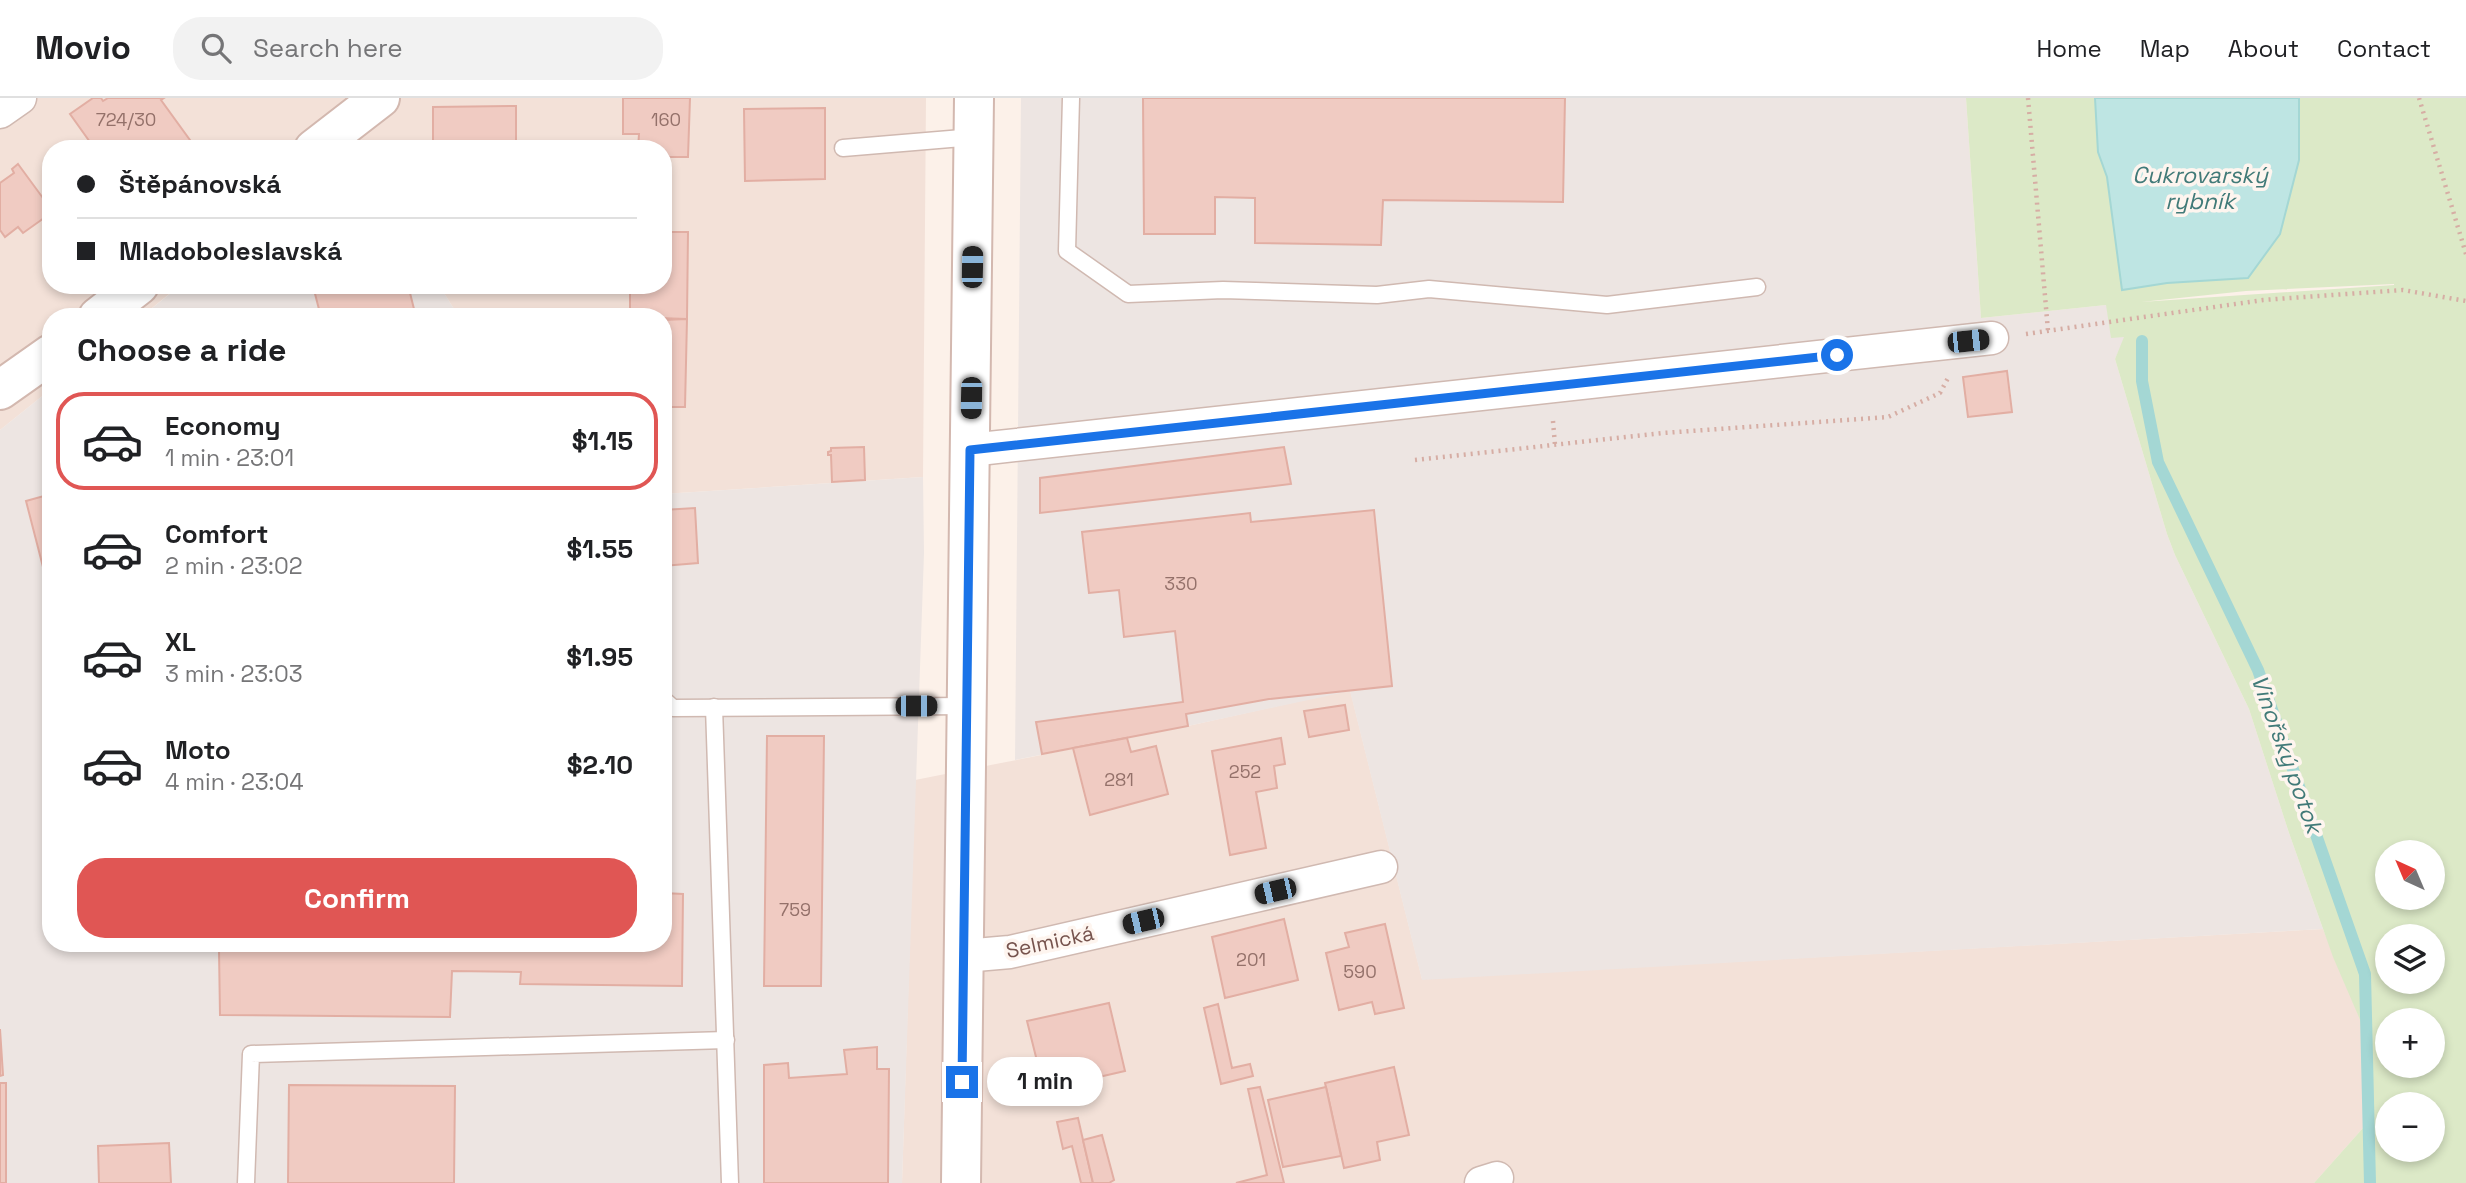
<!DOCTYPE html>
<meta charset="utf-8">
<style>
body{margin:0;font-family:"Space Grotesk",sans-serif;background:#f2f2f2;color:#202124;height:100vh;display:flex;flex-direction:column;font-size:26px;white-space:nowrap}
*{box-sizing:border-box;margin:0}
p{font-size:23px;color:#757577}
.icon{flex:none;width:38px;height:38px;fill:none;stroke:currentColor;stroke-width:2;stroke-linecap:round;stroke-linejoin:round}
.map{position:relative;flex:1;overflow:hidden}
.sheet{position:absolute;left:42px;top:210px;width:630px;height:644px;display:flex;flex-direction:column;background:#fff;border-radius:28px;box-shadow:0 4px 10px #0003}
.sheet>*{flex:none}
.top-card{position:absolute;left:42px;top:42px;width:630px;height:154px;border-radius:28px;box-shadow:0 4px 10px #0003;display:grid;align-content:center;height:154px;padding:0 35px;background:#fff}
.needle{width:46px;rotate:316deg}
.buttons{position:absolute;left:2375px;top:742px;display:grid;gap:14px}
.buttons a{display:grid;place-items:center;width:70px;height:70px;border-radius:50%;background:#fff;box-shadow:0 4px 10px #0003;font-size:35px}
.end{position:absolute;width:32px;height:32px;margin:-16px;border:9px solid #1a73e8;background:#fff;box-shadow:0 0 0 4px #fff}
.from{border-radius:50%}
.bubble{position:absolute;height:49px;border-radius:24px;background:#fff;box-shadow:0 4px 10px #0003;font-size:23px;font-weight:700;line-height:49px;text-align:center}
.car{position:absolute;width:21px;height:42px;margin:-21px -10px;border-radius:9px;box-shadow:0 0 5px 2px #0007;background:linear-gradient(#222 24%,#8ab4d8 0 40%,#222 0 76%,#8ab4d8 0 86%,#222 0)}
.top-card b{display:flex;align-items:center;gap:24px;height:66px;font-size:26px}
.top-card b+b{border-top:2px solid #e0e0e0}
.top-card i{width:18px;height:18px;background:#202124}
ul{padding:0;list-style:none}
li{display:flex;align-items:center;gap:21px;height:98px;margin:0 14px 10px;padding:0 21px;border:4px solid transparent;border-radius:28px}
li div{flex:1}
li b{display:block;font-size:26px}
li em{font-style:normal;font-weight:700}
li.selected{border-color:#e05654}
li>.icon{width:63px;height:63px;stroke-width:1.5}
h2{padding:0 35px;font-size:32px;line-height:84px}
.cta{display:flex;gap:14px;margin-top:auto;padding:14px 35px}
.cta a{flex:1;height:80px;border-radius:28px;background:#e05654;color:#fff;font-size:28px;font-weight:700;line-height:80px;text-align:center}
header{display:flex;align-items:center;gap:42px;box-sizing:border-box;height:98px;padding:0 35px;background:#fff;border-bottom:2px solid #e0e0e0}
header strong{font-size:33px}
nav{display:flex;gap:38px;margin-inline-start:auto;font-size:24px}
.search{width:490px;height:63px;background:#f2f2f2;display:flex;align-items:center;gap:18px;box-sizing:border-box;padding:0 24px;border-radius:28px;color:#757577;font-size:26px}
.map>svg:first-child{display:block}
.residential{fill:#f3e1d8}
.industrial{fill:#ede5e2}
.green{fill:#dce9c7;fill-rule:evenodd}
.water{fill:#bee5e3;stroke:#a4d7d4;stroke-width:2}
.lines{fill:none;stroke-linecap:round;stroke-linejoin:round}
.stream{stroke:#a4d7d4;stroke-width:12}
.building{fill:#f0cbc2;stroke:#e2aea3;stroke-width:2}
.lane-casing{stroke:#d0b9b1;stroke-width:19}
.street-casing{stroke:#d0b9b1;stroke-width:35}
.secondary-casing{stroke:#d3b8af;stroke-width:42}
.path{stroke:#d6ada4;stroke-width:4.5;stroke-dasharray:2 5;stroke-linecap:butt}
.lane{stroke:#fff;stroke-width:16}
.street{stroke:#fff;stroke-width:32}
.secondary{stroke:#fff;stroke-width:38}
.route{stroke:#1a73e8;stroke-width:9}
.labels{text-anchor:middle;stroke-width:7;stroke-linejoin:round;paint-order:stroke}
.number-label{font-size:18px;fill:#94716a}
.street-label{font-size:21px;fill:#76534d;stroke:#fef5ef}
.water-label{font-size:23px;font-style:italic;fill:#417a78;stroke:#fef5ef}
</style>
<header>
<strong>Movio</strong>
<div class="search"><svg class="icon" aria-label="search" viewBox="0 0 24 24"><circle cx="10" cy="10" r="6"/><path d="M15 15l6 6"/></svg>Search here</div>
<nav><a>Home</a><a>Map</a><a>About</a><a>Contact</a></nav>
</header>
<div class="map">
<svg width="2466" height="1085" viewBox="0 0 2466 1085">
<rect width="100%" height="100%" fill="#fcf1e9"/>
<!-- residential -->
<g class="residential">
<path d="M0,0h926l-3,379 -260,17v-177h-204l-20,-32h224v-136h-612v136h129l-39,32h-90v72l-51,41z"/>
<path d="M1350,592l72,289 901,-50 44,107 4,83 -57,64h-1412l13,-403 273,-54z"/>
</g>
<!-- industrial -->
<g class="industrial">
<path d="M1021,0h945l15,220 125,-13 19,32 -10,22 52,175 8,21 74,154 40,124 34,96 -901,51 -72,-289 -162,35 -173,34z"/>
<path d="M181,187h258l20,32h-318z"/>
<path d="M51,291v554h612v-449l260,-17 1,76 -22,630h-902v-753z"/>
</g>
<!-- green -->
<path class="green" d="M1966,0h129l3,54 9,25 16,113 44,-7 81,-6 32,-43 19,-74v-62h167v1085h-152l57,-64 -4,-83 -34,-79 -44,-124 -40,-124 -74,-154 -8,-21 -52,-175 9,-22 -13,1 -5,-33 -125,13zM2394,186v1l-253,17 105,-11zM2387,754h45v46h-45zM2387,838h45v46h-45zM2387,922h45v46h-45zM2387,1006h45v46h-45z"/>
<!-- water -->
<path class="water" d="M2095,0h204v62l-19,74 -32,44 -81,5 -45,7 -15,-113 -9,-25z"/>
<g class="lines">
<!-- stream -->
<path class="stream" d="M2142,243v40l16,81 100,208 107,304 5,209"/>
</g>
<!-- building -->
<g class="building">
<path d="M93,0h8l2,3 5,-3h56l-3,2 34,47 -3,2h-97l-25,-35z"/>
<path d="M623,0h67l-2,59h-25v-8h-25l1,-15h-16z"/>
<path d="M1143,0h422l-2,104 -180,-2 -2,45 -126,-2v-45l-40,-1v37h-71z"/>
<path d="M516,8v43h-83v-42z"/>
<path d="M825,10v71l-80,2 -1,-72z"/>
<path d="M18,66l33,45v4l-28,20 -5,-6 -13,10 -5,-7v-47l14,-10 -2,-4z"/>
<path d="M663,134h25l-1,87 -57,-2v-30h-18v-2h51z"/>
<path d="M408,187l8,32h-95l-8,-31z"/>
<path d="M687,221l-2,88h-22v-87z"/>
<path d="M2007,273l5,41 -44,5 -5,-40z"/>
<path d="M864,349l1,33 -33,2 -1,-27h-3v-3l3,-1v-3z"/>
<path d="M1284,349l7,37 -251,29v-35z"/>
<path d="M51,396v104l-25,-97z"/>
<path d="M695,410l3,55 -35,3v-56z"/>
<path d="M1374,412l18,176 -123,13 -83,15 2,12 -146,28 -6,-32 147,-20 -8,-71 -51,6 -5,-47 -30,3 -7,-61 168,-19 1,9z"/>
<path d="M1345,607l4,25 -40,7 -5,-26z"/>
<path d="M767,638h57l-3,250h-57z"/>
<path d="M1127,640l4,14 25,-6 12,48 -78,21 -17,-67z"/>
<path d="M1281,640l4,26 -11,2 3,22 -21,4 10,56 -36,7 -18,-104z"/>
<rect x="663" y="702" width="6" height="53"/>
<path d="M663,795l20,1 -1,92 -162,-2 1,-12 -69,-1 -2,46 -230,-2 -1,-65 58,1v-8h386z"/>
<path d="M1284,821l14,61 -73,18 -13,-61z"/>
<path d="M1385,826l19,84 -29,6 -3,-12 -33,8 -13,-57 23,-6 -4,-14z"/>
<path d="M1109,905l16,68 -61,14 -4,-17 -20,5 -13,-52z"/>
<path d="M1218,906l14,64 18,-4 3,12 -32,8 -17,-76z"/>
<path d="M0,931l3,46 -3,1z"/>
<path d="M877,949v22h12l-1,114h-124v-118l24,-2 1,15 58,-4 -3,-24z"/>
<path d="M1394,969l15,68 -32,7 3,18 -36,8 -19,-85z"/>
<rect x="0" y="985" width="6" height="100"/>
<path d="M289,987l166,1 -1,97h-166z"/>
<path d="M1260,989l24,96h-48l31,-8 -19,-86z"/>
<path d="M1326,989l15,69 -58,11 -15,-67z"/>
<path d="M1078,1020l5,22 10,43h-12l-9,-37 -9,3 -6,-27z"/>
<path d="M1102,1037l12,45 -5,3h-16l-10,-43z"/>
<path d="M169,1045l2,40h-72l-1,-37z"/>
</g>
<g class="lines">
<defs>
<g id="lane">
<path d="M1071,0l-4,153 61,43 95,-4 154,5 52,-6 178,16 150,-18"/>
<path d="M843,50l131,-11"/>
<path d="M663,601l10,9 294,-2"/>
<path d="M714,609l16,476"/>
<path d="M246,1085l5,-129 475,-14"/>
</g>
<g id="street">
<path d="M0,14l20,-14"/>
<path d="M970,352l1022,-112"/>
<path d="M964,858l46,-4 371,-85"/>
<path d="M1481,1085l16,-5"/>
</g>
<g id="secondary">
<path d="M314,51l66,-51"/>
<path d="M98,219l41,-32"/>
<path d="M0,292l51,-36"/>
<path d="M961,1085l13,-1085"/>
</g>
</defs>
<!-- lane casing -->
<use href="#lane" class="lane-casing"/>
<!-- street casing -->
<use href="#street" class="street-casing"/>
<!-- secondary casing -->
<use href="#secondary" class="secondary-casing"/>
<!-- path -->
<g class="path">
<path d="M2028,0l20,233"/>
<path d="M2419,0l47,156"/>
<path d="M2026,236l237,-34 140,-10 63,11"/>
<path d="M1553,323l2,24"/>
<path d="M1415,362l248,-27 225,-16 52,-24 8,-15"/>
</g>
<!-- lane -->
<use href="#lane" class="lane"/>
<!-- street -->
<use href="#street" class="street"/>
<!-- secondary -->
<use href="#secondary" class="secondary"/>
</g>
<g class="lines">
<!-- route -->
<path class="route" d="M962,984l8,-632 867,-95"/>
</g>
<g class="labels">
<!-- number labels -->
<g class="number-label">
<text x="126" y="28">724/30</text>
<text x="666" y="28">160</text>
<text x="1181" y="492">330</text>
<text x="1245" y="680">252</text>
<text x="1119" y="688">281</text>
<text x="795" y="818">759</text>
<text x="1251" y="868">201</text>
<text x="1360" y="880">590</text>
</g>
<!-- street labels -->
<g class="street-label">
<text transform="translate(1050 844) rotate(-12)" y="7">Selmická</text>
</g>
<!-- water labels -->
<g class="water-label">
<text x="2200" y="85">Cukrovarský<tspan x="2200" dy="26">rybník</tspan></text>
<text transform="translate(2287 656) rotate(70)" y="8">Vinořský potok</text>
</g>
</g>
</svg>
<div class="buttons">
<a><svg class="needle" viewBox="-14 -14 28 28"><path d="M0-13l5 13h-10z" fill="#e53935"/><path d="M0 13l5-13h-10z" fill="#757577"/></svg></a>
<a><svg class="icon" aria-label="layers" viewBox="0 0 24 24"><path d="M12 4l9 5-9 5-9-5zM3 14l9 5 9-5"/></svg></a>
<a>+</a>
<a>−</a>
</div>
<i class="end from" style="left:1837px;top:257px"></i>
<i class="end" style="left:962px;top:984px"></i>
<div class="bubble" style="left:987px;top:959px;width:116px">1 min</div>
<i class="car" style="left:972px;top:169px;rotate:1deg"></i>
<i class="car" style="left:1968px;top:243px;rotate:84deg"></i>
<i class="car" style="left:971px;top:300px;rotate:181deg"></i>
<i class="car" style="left:916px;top:608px;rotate:90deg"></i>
<i class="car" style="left:1275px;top:793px;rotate:257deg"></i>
<i class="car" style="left:1143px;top:823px;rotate:257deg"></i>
<div class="top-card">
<b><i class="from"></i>Štěpánovská</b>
<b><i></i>Mladoboleslavská</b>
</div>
<section class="sheet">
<h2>Choose a ride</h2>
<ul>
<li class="selected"><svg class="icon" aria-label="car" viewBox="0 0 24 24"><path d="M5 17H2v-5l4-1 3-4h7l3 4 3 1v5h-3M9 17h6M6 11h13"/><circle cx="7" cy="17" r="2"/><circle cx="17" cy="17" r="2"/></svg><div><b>Economy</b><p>1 min · 23:01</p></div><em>$1.15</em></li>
<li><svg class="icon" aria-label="car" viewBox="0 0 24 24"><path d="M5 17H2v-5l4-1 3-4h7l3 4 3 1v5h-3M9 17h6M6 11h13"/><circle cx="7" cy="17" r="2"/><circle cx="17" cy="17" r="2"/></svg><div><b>Comfort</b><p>2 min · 23:02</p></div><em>$1.55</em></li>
<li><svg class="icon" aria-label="car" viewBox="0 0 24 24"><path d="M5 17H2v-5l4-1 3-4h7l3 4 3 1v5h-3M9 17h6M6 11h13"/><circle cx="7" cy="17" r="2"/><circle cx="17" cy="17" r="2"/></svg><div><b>XL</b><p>3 min · 23:03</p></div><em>$1.95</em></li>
<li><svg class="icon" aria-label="car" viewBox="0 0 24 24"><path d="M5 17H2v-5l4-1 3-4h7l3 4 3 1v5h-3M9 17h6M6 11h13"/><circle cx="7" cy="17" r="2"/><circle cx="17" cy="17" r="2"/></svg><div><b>Moto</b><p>4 min · 23:04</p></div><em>$2.10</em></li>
</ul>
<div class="cta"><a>Confirm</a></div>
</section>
</div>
